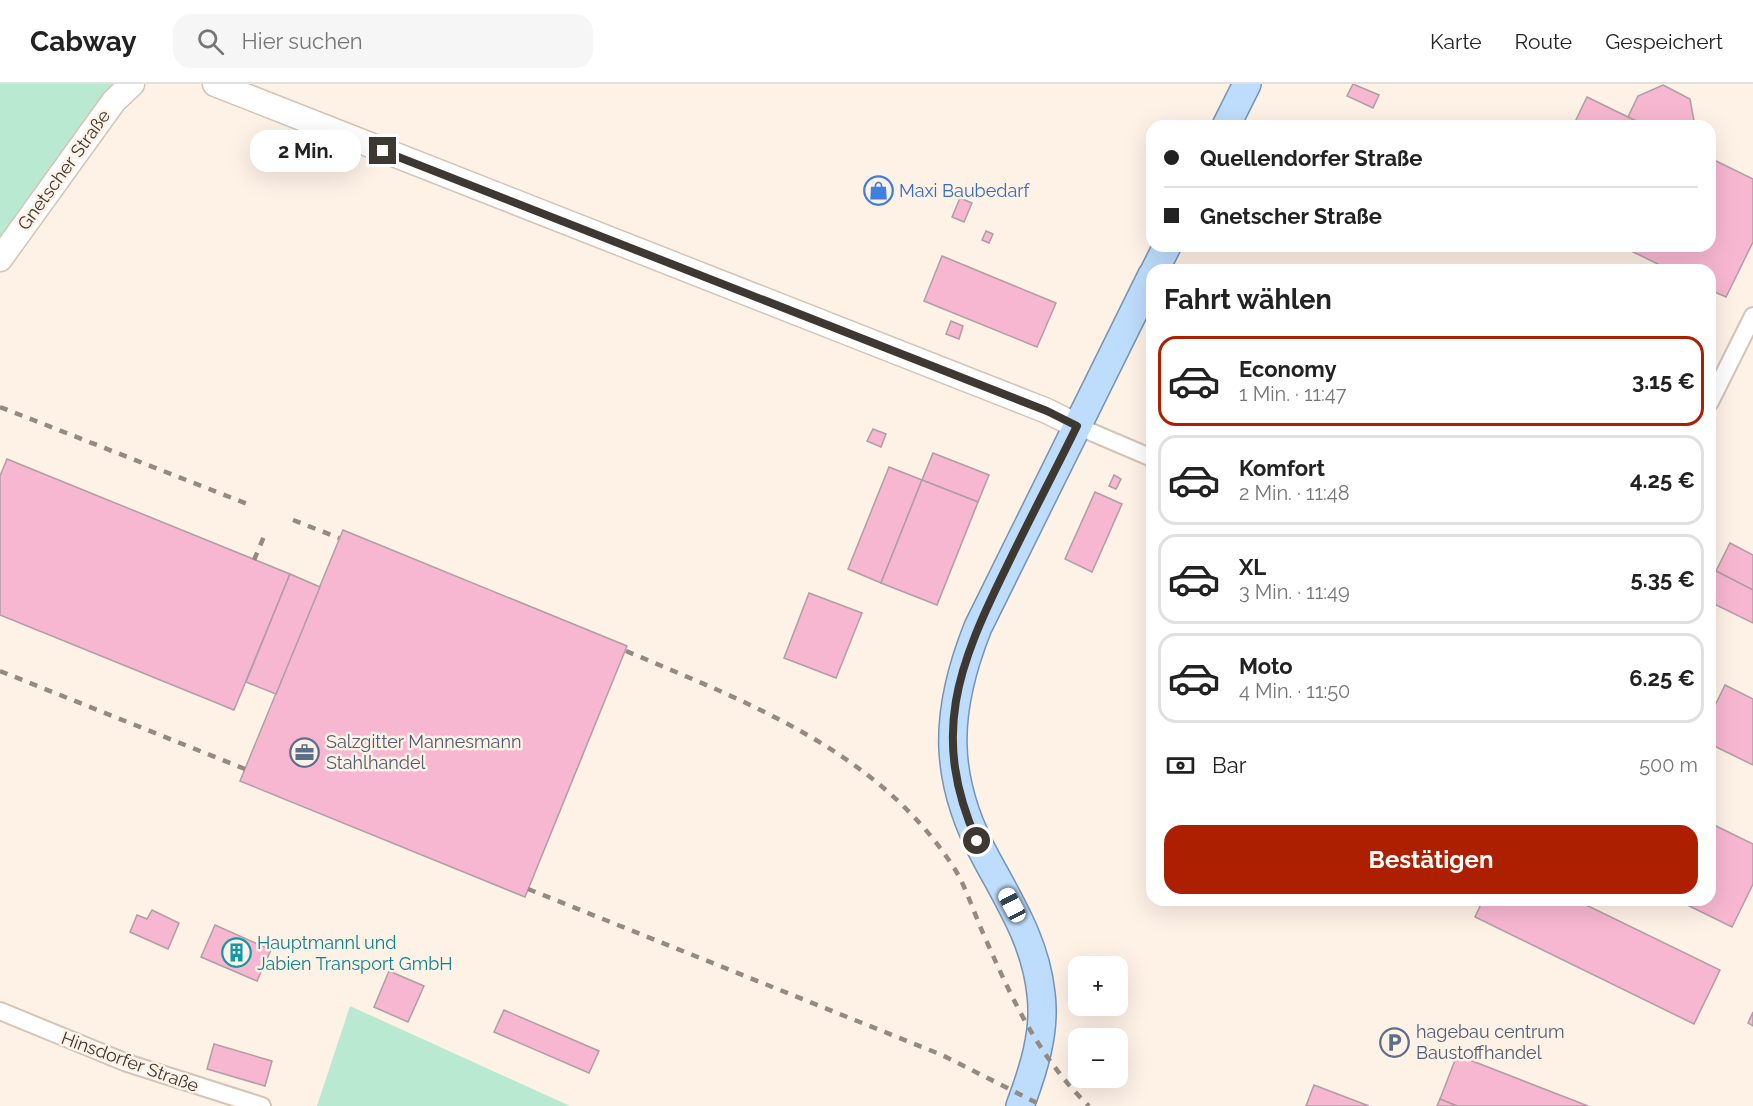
<!DOCTYPE html>
<html lang="de">
<meta charset="utf-8">
<style>
body{margin:0;font-family:Raleway,sans-serif;background:#f6f6f6;color:#222;height:100vh;display:flex;flex-direction:column;font-size:22px;white-space:nowrap}
*{box-sizing:border-box;margin:0}
p{font-size:20px;color:#767676}
.icon{flex:none;width:33px;height:33px;fill:none;stroke:currentColor;stroke-width:2;stroke-linecap:round;stroke-linejoin:round}
.map{position:relative;flex:1;overflow:hidden}
.sheet{position:absolute;left:1146px;top:180px;width:570px;height:642px;display:flex;flex-direction:column;background:#fff;border-radius:18px;box-shadow:0 6px 24px #0002}
.sheet>*{flex:none}
.hud{position:absolute;left:1146px;top:36px;width:570px;height:132px;border-radius:18px;box-shadow:0 6px 24px #0002;display:grid;align-content:center;height:132px;padding:0 18px;background:#fff}
.buttons{position:absolute;left:1068px;top:872px;display:grid;gap:12px}
.buttons a{display:grid;place-items:center;width:60px;height:60px;border-radius:12px;background:#fff;box-shadow:0 6px 24px #0002;font-size:30px}
.end{position:absolute;width:27px;height:27px;margin:-14px;border:8px solid #3e3833;background:#fff;box-shadow:0 0 0 3px #fff}
.from{border-radius:50%}
.bubble{position:absolute;height:42px;border-radius:18px;background:#fff;box-shadow:0 6px 24px #0002;font-size:20px;font-weight:700;line-height:42px;text-align:center}
.car{position:absolute;width:18px;height:36px;margin:-18px -9px;border-radius:8px;box-shadow:0 0 4px 2px #0007;background:linear-gradient(#fff 24%,#345 0 40%,#fff 0 76%,#345 0 86%,#fff 0)}
.hud b{display:flex;align-items:center;gap:21px;height:57px;font-size:22px}
.hud b+b{border-top:2px solid #e0e0e0}
.hud i{width:15px;height:15px;background:#222}
ul{padding:0;list-style:none}
li{display:flex;align-items:center;gap:18px;height:90px;margin:0 12px 9px;padding:0 6px;border:3px solid #e0e0e0;border-radius:18px}
li div{flex:1}
li b{display:block;font-size:22px}
li em{font-style:normal;font-weight:700}
li.on{border-color:#ac1f00}
li>.icon{width:54px;height:54px;stroke-width:1.5}
h2{padding:0 18px;font-size:27px;line-height:72px}
.pay{display:flex;align-items:center;gap:15px;height:66px;padding:0 18px;font-size:22px}
.pay p{margin-inline-start:auto}
.action{display:flex;gap:12px;margin-top:auto;padding:12px 18px}
.action a{flex:1;height:69px;border-radius:18px;background:#ac1f00;color:#fff;font-size:24px;font-weight:700;line-height:69px;text-align:center}
header{display:flex;align-items:center;gap:36px;box-sizing:border-box;height:84px;padding:0 30px;background:#fff;border-bottom:2px solid #e0e0e0}
header strong{font-size:28px}
nav{display:flex;gap:33px;margin-inline-start:auto;font-size:21px}
.search{width:420px;height:54px;background:#f6f6f6;display:flex;align-items:center;gap:15px;box-sizing:border-box;padding:0 21px;border-radius:18px;color:#767676;font-size:22px}
.map>svg:first-child{display:block}
.green{fill:#b9e9d1}
.building{fill:#f7b7d0;stroke:#b19da4;stroke-width:1.5}
.lines{fill:none;stroke-linecap:round;stroke-linejoin:round}
.street-casing{stroke:#d3c4b6;stroke-width:20}
.secondary-casing{stroke:#d3c4b6;stroke-width:27}
.primary-casing{stroke:#7593b3;stroke-width:30}
.street{stroke:#fff;stroke-width:16}
.secondary{stroke:#fff;stroke-width:24}
.primary{stroke:#bedcfb;stroke-width:27}
.rail{stroke:#938a82;stroke-width:4.5;stroke-dasharray:8 8;stroke-linecap:butt}
.route{stroke:#3e3833;stroke-width:8}
.labels{text-anchor:middle;stroke-width:5;stroke-linejoin:round;paint-order:stroke}
.street-label{font-size:18px;fill:#3e3833;stroke:#fef1e6}
.shop-label{font-size:18px;fill:#366cbe;stroke:#fef1e6;text-anchor:start}
.service-label{font-size:18px;fill:#4e5e75;stroke:#fef1e6;text-anchor:start}
.culture-label{font-size:18px;fill:#0d838f;stroke:#fef1e6;text-anchor:start}
</style>
<header>
<strong>Cabway</strong>
<div class="search"><svg class="icon" aria-label="search" viewBox="0 0 24 24"><circle cx="10" cy="10" r="6"/><path d="M15 15l6 6"/></svg>Hier suchen</div>
<nav><a>Karte</a><a>Route</a><a>Gespeichert</a></nav>
</header>
<div class="map">
<svg width="1753" height="1022" viewBox="0 0 1753 1022">
<rect width="100%" height="100%" fill="#fef1e6"/>
<!-- green -->
<g class="green">
<path d="M0,0h116l-116,160z"/>
<path d="M350,922l220,100h-253z"/>
</g>
<!-- building -->
<g class="building">
<path d="M1353,0l26,11 -6,13 -26,-12z"/>
<path d="M1663,1l27,14 5,27h-49l-18,-9 10,-21z"/>
<path d="M1587,13l41,20 18,9h-73z"/>
<path d="M1710,74l43,21v63l-27,55 -16,-7v-20h-40l-49,-24h89z"/>
<path d="M960,114l12,5 -8,19 -12,-5z"/>
<path d="M986,147l7,3 -4,9 -7,-3z"/>
<path d="M942,172l114,47 -19,44 -113,-46z"/>
<path d="M951,237l12,5 -4,13 -13,-5z"/>
<path d="M873,345l13,5 -5,13 -14,-6z"/>
<path d="M933,369l56,22 -11,27 -56,-22z"/>
<path d="M7,375l283,115 -56,136 -234,-95v-139z"/>
<path d="M889,383l33,13 -41,103 -33,-14z"/>
<path d="M1114,391l7,4 -5,10 -7,-3z"/>
<path d="M922,396l56,22 -41,103 -56,-22z"/>
<path d="M1095,408l27,12 -30,68 -27,-13z"/>
<path d="M343,446l284,116 -102,251 -285,-116z"/>
<path d="M1730,459l23,12v35l-37,-19z"/>
<path d="M1716,487l37,19v33l-43,-21v-18z"/>
<path d="M290,490l30,13 -44,107 -30,-12z"/>
<path d="M809,509l53,20 -26,65 -52,-20z"/>
<path d="M1725,601l28,14v66l-43,-21v-28z"/>
<path d="M1710,739l43,21v40l-21,43 -55,-27h33z"/>
<path d="M1483,816h93l144,70 -26,54 -219,-107z"/>
<path d="M152,826l27,13 -11,26 -38,-17 7,-17 10,4z"/>
<path d="M215,841l56,25 -14,31 -56,-24z"/>
<path d="M389,887l35,15 -16,36 -34,-15z"/>
<path d="M504,926l95,41 -10,22 -95,-41z"/>
<path d="M1753,928v14l-5,-3z"/>
<path d="M214,960l58,17 -7,25 -58,-17z"/>
<path d="M1457,971l131,51h-131l-17,-7z"/>
<path d="M1314,1001l55,21h-63z"/>
<path d="M1440,1015l17,7h-20z"/>
</g>
<g class="lines">
<defs>
<g id="street">
<path d="M1710,318l43,-86"/>
<path d="M1077,342l75,32"/>
<path d="M0,927l127,52 135,43"/>
</g>
<g id="secondary">
<path d="M215,0l832,327 30,15"/>
<path d="M0,175l114,-158 18,-17"/>
</g>
<g id="primary">
<path d="M1226,42l21,-42"/>
<path d="M1155,186l12,-24"/>
<path d="M1020,1022c13,-35 26,-74 21,-112 -5,-50 -30,-90 -54,-134 -45,-82 -43,-148 -9,-233l174,-352"/>
</g>
</defs>
<!-- street casing -->
<use href="#street" class="street-casing"/>
<!-- secondary casing -->
<use href="#secondary" class="secondary-casing"/>
<!-- primary casing -->
<use href="#primary" class="primary-casing"/>
<!-- street -->
<use href="#street" class="street"/>
<!-- secondary -->
<use href="#secondary" class="secondary"/>
<!-- primary -->
<use href="#primary" class="primary"/>
<!-- rail -->
<g class="rail">
<path d="M0,323l250,98"/>
<path d="M293,436l46,18"/>
<path d="M254,476l11,-26"/>
<path d="M626,567c123,52 255,101 330,220 11,19 18,42 27,62 28,64 55,124 106,173"/>
<path d="M0,587l245,98"/>
<path d="M528,805l414,166 101,51"/>
</g>
</g>
<g class="lines">
<!-- route -->
<path class="route" d="M383,67l664,260 30,15c-23,47 -48,94 -71,142 -48,98 -76,167 -29,273"/>
</g>
<!-- icons -->
<defs>
<symbol id="shop-ring" viewBox="-11 -11 22 22"><circle r="9.5" fill="#fef1e6" stroke="#3f7fe0" stroke-width="1.5"/><path d="M-5-2.5h2.3a2.7 3.5 0 0 1 5.4 0H5L5.5 6h-11ZM-1.5-2.5h3a1.5 2.3 0 0 0-3 0Z" fill="#3f7fe0"/></symbol>
<symbol id="office-ring" viewBox="-11 -11 22 22"><circle r="9.5" fill="#fef1e6" stroke="#5c6f8a" stroke-width="1.5"/><path d="M-6-3h4V-5.5h4V-3h4V5H-6ZM-1-4.5V-3h2v-1.5ZM-6 0V1H6V0Z" fill="#5c6f8a"/></symbol>
<symbol id="building-ring" viewBox="-11 -11 22 22"><circle r="9.5" fill="#fef1e6" stroke="#0f9aa8" stroke-width="1.5"/><path d="M-4-6H4V6H1V3H-1V6H-4ZM-2.5-4.3h1.7v1.8h-1.7ZM.8-4.3h1.7v1.8H.8ZM-2.5-1h1.7V.8h-1.7ZM.8-1h1.7V.8H.8Z" fill="#0f9aa8"/></symbol>
<symbol id="parking-ring" viewBox="-11 -11 22 22"><circle r="9.5" fill="#fef1e6" stroke="#5c6f8a" stroke-width="1.5"/><path d="M-3.5-5.5H1a3.5 3.5 0 0 1 0 7H-1V5.5H-3.5ZM-1-3.4V-.6H.8a1.4 1.4 0 0 0 0-2.8Z" fill="#5c6f8a"/></symbol>
</defs>
<g fill-rule="evenodd">
<use href="#shop-ring" x="862" y="90" width="33" height="33"/>
<use href="#office-ring" x="288" y="652" width="33" height="33"/>
<use href="#building-ring" x="220" y="852" width="33" height="33"/>
<use href="#parking-ring" x="1378" y="942" width="33" height="33"/>
</g>
<g class="labels">
<!-- street labels -->
<g class="street-label">
<text transform="translate(64 86) rotate(-54)" y="6">Gnetscher Straße</text>
<text transform="translate(130 978) rotate(20)" y="6">Hinsdorfer Straße</text>
</g>
<!-- shop labels -->
<g class="shop-label">
<text x="899" y="113">Maxi Baubedarf</text>
</g>
<!-- service labels -->
<g class="service-label">
<text x="326" y="664">Salzgitter Mannesmann<tspan x="326" dy="21">Stahlhandel</tspan></text>
<text x="1416" y="954">hagebau centrum<tspan x="1416" dy="21">Baustoffhandel</tspan></text>
</g>
<!-- culture labels -->
<g class="culture-label">
<text x="257" y="865">Hauptmannl und<tspan x="257" dy="21">Jabien Transport GmbH</tspan></text>
</g>
</g>
</svg>
<div class="buttons">
<a>+</a>
<a>−</a>
</div>
<i class="end from" style="left:977px;top:757px"></i>
<i class="end" style="left:383px;top:67px"></i>
<div class="bubble" style="left:250px;top:46px;width:111px">2 Min.</div>
<i class="car" style="left:1012px;top:821px;rotate:332deg"></i>
<div class="hud">
<b><i class="from"></i>Quellendorfer Straße</b>
<b><i></i>Gnetscher Straße</b>
</div>
<section class="sheet">
<h2>Fahrt wählen</h2>
<ul>
<li class="on"><svg class="icon" aria-label="car" viewBox="0 0 24 24"><path d="M5 17H2v-5l4-1 3-4h7l3 4 3 1v5h-3M9 17h6M6 11h13"/><circle cx="7" cy="17" r="2"/><circle cx="17" cy="17" r="2"/></svg><div><b>Economy</b><p>1 Min. · 11:47</p></div><em>3.15 €</em></li>
<li><svg class="icon" aria-label="car" viewBox="0 0 24 24"><path d="M5 17H2v-5l4-1 3-4h7l3 4 3 1v5h-3M9 17h6M6 11h13"/><circle cx="7" cy="17" r="2"/><circle cx="17" cy="17" r="2"/></svg><div><b>Komfort</b><p>2 Min. · 11:48</p></div><em>4.25 €</em></li>
<li><svg class="icon" aria-label="car" viewBox="0 0 24 24"><path d="M5 17H2v-5l4-1 3-4h7l3 4 3 1v5h-3M9 17h6M6 11h13"/><circle cx="7" cy="17" r="2"/><circle cx="17" cy="17" r="2"/></svg><div><b>XL</b><p>3 Min. · 11:49</p></div><em>5.35 €</em></li>
<li><svg class="icon" aria-label="car" viewBox="0 0 24 24"><path d="M5 17H2v-5l4-1 3-4h7l3 4 3 1v5h-3M9 17h6M6 11h13"/><circle cx="7" cy="17" r="2"/><circle cx="17" cy="17" r="2"/></svg><div><b>Moto</b><p>4 Min. · 11:50</p></div><em>6.25 €</em></li>
</ul>
<div class="pay"><svg class="icon" aria-label="cash" viewBox="0 0 24 24"><path d="M3 7h18v10H3z"/><circle cx="12" cy="12" r="2"/></svg>Bar<p>500 m</p></div>
<div class="action"><a>Bestätigen</a></div>
</section>
</div>
